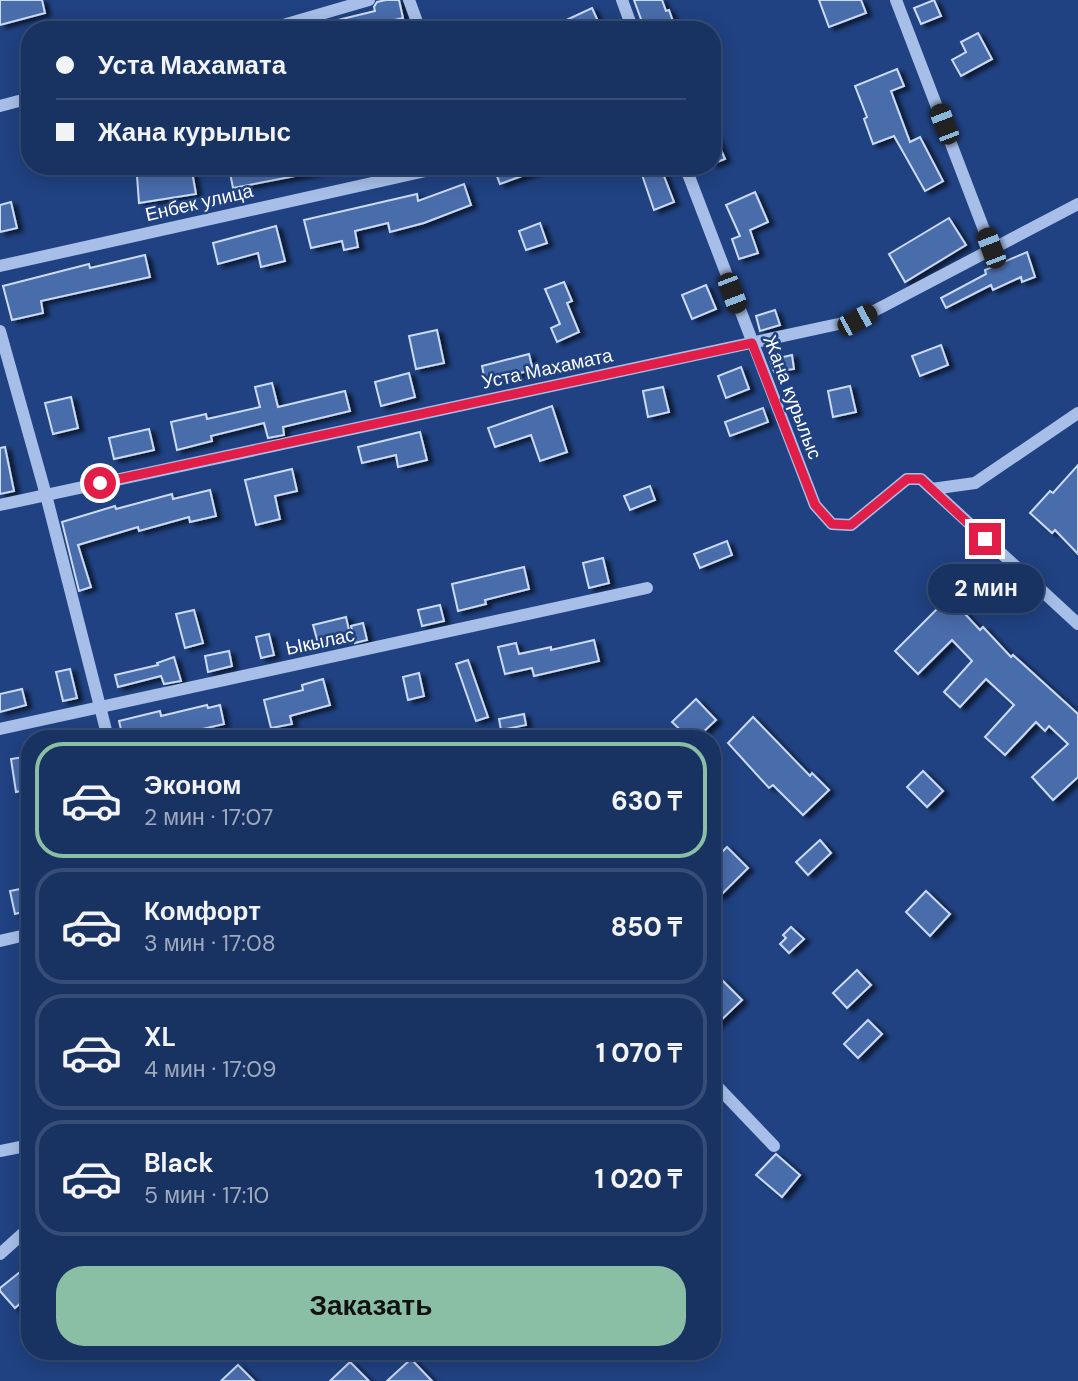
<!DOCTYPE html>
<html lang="ru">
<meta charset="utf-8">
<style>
body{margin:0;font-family:"DM Sans",sans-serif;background:#253e6b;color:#f1f3f6;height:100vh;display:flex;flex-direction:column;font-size:26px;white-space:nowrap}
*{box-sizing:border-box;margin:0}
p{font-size:23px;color:#9faabe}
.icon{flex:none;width:38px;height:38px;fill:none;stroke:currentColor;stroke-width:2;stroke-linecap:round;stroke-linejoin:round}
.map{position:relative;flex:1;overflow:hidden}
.details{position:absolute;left:21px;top:730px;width:700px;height:630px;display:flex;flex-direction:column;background:#183262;border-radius:28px;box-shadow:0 4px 18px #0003,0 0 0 2px #364d77}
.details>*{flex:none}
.banner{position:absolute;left:21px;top:21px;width:700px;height:154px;border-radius:28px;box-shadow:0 4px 18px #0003,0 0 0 2px #364d77;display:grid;align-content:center;height:154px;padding:0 35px;background:#183262}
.end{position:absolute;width:32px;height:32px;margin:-16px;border:9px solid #e11d48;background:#fff;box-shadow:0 0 0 4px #fff}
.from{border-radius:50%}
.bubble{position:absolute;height:49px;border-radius:24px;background:#183262;box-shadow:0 4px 18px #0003,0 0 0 2px #364d77;font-size:23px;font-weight:800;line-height:49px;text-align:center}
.car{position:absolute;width:21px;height:42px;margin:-21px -10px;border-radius:9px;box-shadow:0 0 5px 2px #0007;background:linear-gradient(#222 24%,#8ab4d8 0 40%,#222 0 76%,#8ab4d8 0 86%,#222 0)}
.banner b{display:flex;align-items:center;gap:24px;height:66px;font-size:26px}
.banner b+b{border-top:2px solid #364d77}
.banner i{width:18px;height:18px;background:#f1f3f6}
ul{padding:12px 0 0;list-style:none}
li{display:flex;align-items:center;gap:21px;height:116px;margin:0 14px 10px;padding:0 21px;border:4px solid #364d77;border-radius:28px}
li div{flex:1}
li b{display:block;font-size:26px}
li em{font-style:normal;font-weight:800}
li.selected{border-color:#8abfa5}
li>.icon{width:63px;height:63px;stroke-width:1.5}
.primary-button{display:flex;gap:14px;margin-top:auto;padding:14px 35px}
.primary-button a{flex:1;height:80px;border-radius:28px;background:#8abfa5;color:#111;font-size:28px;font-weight:800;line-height:80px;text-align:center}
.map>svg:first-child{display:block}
.building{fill:#496cab;stroke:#cbdbf6;stroke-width:2;filter:url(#shadow)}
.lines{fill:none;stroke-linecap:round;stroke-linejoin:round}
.minor{stroke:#a7bfe8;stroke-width:12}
.route{stroke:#e11d48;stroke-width:9}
.labels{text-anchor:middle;stroke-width:5;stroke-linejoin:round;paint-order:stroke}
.street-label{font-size:19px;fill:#fff;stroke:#204282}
</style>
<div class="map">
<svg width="1078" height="1381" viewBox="0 0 1078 1381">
<defs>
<filter id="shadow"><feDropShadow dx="5.5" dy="3" stdDeviation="2" flood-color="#0009"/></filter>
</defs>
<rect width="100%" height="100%" fill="#204282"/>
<!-- building -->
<g class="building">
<path d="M0,0h42l3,13 -45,12z"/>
<path d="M386,0h13l4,18 -35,8v4h-27l-3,-10 37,-9 -1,-4 3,-5z"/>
<path d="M634,0h28l4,11 3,-1 7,20h-31z"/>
<path d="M819,0h42l5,13 -37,14z"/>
<path d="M934,0l7,16 -20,8 -7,-16z"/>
<path d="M592,8l10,22h-36l-4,-8z"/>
<path d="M978,33l14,26 -31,17 -9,-16 14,-8 -5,-10z"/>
<path d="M897,69l7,17 -13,5 19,51 10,-5 23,44 -18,10 -31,-55 -21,8 -9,-25 3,-2 -12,-31z"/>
<path d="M712,129l13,30 -13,5z"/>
<path d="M191,166l5,28 -57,9 -2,-27z"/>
<path d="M235,166h80l1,6 -83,16 -4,-20z"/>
<path d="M509,166h35v2l-44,16 -5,-13z"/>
<path d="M639,166h21l14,36 -20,8z"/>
<path d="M464,184l7,21 -47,18 -34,9 -2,-9 -33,8 3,16 -14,3 -2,-9 -31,7 -7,-28 113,-26 1,7z"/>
<path d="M755,192l13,30 -18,8 8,23 -19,6 -7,-20 8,-3 -14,-31z"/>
<path d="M11,202l6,26 -17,4v-27z"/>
<path d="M949,218l17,27 -61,37 -16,-28z"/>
<path d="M540,223l7,20 -21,7 -7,-19z"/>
<path d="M276,226l9,35 -24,6 -3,-14 -40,11 -5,-21z"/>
<path d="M1027,252l8,25 -13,5 -1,-5 -28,13 -2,-5 -45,23 -5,-10 45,-24 -1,-4z"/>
<path d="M145,255l5,22 -109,24 2,12 -31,7 -9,-34 86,-22 1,4z"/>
<path d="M564,282l8,19 -5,2 12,29 -22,10 -6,-14 9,-4 -15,-35z"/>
<path d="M706,285l10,24 -24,10 -10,-24z"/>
<path d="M775,310l5,15 -20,6 -4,-15z"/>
<path d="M437,330l7,33 -28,6 -7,-33z"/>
<path d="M941,345l7,20 -28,11 -8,-20z"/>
<path d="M529,354l4,16 -48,11 -3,-15z"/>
<path d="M792,355l2,14 -20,3 -4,-12z"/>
<path d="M741,367l8,22 -23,9 -8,-22z"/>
<path d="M409,373l6,24 -34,9 -6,-24z"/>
<path d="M272,383l6,24 67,-16 5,20 -67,16 1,8 -16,3 -4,-15 -53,13 1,5 -35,9 -6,-28 35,-8 1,5 53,-12 -5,-20z"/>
<path d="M850,386l6,26 -23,5 -5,-26z"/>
<path d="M663,387l6,25 -21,5 -5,-26z"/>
<path d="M71,397l7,31 -25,6 -8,-31z"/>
<path d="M552,406l15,46 -27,9 -9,-26 -36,12 -7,-19z"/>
<path d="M763,408l5,14 -38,14 -5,-14z"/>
<path d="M149,429l5,21 -40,9 -5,-21z"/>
<path d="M420,432l7,28 -29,7 -2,-12 -34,8 -4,-16z"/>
<path d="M5,447l9,44 -14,3v-46z"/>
<path d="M1078,465v89l-23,-24 -3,3 -22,-20 20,-22 3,2z"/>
<path d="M292,469l5,22 -22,5 5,23 -24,6 -11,-45z"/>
<path d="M650,486l5,14 -25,10 -6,-14z"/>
<path d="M210,490l6,26 -26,6 -1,-5 -50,14 -1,-4 -60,18 13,42 -12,4 -17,-69 53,-16 1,3 56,-15 1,5z"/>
<path d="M727,541l5,14 -32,13 -6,-14z"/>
<path d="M603,558l6,25 -20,5 -6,-25z"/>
<path d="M524,567l5,22 -44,11 1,4 -28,7 -6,-27z"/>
<path d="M949,597l31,33 3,-3 28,30 2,-2 65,59v63l-25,23 -21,-23 36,-33 -19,-18 -4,5 -9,-9 -31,33 -20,-18 29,-32 -28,-26 -26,28 -16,-15 28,-31 -20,-21 -34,34 -23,-23z"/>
<path d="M440,605l4,16 -22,5 -4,-16z"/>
<path d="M194,610l9,33 -18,5 -9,-34z"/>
<path d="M346,617l4,18 -32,8 -5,-18z"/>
<path d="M363,623l4,17 -12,3 -4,-17z"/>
<path d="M269,634l5,21 -13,3 -5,-21z"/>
<path d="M594,640l5,21 -65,15 -2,-8 -27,6 -7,-27 18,-4 3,11 32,-7v3z"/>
<path d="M229,651l3,15 -24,6 -3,-16z"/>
<path d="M174,657l7,24 -17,3 -3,-8 -43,11 -3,-12 43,-10 -1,-2z"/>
<path d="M468,660l20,57 -12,4 -20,-57z"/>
<path d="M70,669l7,29 -14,3 -7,-29z"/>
<path d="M419,673l5,23 -16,4 -5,-23z"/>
<path d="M323,679l7,26 -40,11 2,8 -21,4 -7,-28 39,-10 -1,-5z"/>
<path d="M22,689l4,16 -26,7v-18z"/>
<path d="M696,699l20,21 -19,18h-8l-17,-16z"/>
<path d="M207,705l1,3 12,-3 4,19 -60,14h-41l-4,-17 41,-10 1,5z"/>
<path d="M524,714l2,11 -25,5 -2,-11z"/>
<path d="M753,717l57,59 2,-3 17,17 -26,25 -30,-30 -4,3 -41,-45z"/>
<path d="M30,756v33l-14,3 -5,-33z"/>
<path d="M923,771l20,20 -16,16 -20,-20z"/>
<path d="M820,840l11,13 -23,22 -12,-13z"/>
<path d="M727,847l21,21 -29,29 -7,-6v-29z"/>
<path d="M30,887v23l-15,4 -5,-23z"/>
<path d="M926,891l24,23 -20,22 -24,-24z"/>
<path d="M791,927l13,12 -15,14 -9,-9 6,-6 -3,-3z"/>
<path d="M857,970l14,15 -24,23 -14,-15z"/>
<path d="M721,979l21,21 -30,29v-42z"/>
<path d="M868,1020l14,14 -24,24 -14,-14z"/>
<path d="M776,1154l24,21 -18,22 -26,-22z"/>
<path d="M30,1264v31l-15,13 -15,-17v-3z"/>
<path d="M411,1359l21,22h-45z"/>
<path d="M350,1362l19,19h-39z"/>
<path d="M238,1365l16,16h-33z"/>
</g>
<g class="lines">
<!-- minor -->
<g class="minor">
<path d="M409,0l11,30"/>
<path d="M622,0l11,30"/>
<path d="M896,0l95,248"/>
<path d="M266,30l103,-30"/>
<path d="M0,106l30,-8"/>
<path d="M685,166l130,339 17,19 19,1 56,-46h14l157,145"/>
<path d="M0,266l448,-100"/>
<path d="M0,331l46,164 62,243"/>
<path d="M932,489l43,-6 103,-70"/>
<path d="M0,505l857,-185 221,-116"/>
<path d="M0,729l647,-141"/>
<path d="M0,941l30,-7"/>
<path d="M712,1081l62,65"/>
<path d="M0,1151l30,-6"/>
<path d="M0,1254l30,-27"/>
</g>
</g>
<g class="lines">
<!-- route -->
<path class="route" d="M100,483l652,-140 63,162 17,19 19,1 56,-46h14l64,60"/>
</g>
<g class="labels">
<!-- street labels -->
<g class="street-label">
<text transform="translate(199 202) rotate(-13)" y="7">Енбек улица</text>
<text transform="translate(547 368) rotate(-12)" y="7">Уста Махамата</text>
<text transform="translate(793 397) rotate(69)" y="7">Жана курылыс</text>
<text transform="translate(320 641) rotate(-12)" y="7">Ыкылас</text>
</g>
</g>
</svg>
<i class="end from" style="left:100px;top:483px"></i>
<i class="end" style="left:985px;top:539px"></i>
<div class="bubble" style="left:928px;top:564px;width:116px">2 мин</div>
<i class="car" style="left:944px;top:124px;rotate:339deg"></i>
<i class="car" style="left:991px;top:248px;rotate:339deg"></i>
<i class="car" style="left:732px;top:293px;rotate:159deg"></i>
<i class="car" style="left:857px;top:320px;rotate:62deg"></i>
<div class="banner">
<b><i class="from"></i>Уста Махамата</b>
<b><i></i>Жана курылыс</b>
</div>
<section class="details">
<ul>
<li class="selected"><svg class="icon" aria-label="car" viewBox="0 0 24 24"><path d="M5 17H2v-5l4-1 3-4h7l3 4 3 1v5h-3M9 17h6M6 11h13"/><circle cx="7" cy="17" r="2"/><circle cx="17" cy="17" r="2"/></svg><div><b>Эконом</b><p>2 мин · 17:07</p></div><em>630 ₸</em></li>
<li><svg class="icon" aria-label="car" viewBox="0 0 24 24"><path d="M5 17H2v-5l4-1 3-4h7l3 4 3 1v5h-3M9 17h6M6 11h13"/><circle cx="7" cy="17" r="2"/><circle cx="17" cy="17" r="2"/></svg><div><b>Комфорт</b><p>3 мин · 17:08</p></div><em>850 ₸</em></li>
<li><svg class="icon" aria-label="car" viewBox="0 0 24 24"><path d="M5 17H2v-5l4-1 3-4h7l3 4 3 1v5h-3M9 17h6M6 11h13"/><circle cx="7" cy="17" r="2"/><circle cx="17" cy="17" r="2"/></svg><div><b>XL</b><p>4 мин · 17:09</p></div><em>1 070 ₸</em></li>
<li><svg class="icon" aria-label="car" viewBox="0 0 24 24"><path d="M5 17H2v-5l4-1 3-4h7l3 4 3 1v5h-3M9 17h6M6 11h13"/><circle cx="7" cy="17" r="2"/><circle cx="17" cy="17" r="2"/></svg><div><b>Black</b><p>5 мин · 17:10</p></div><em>1 020 ₸</em></li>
</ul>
<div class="primary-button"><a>Заказать</a></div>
</section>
</div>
